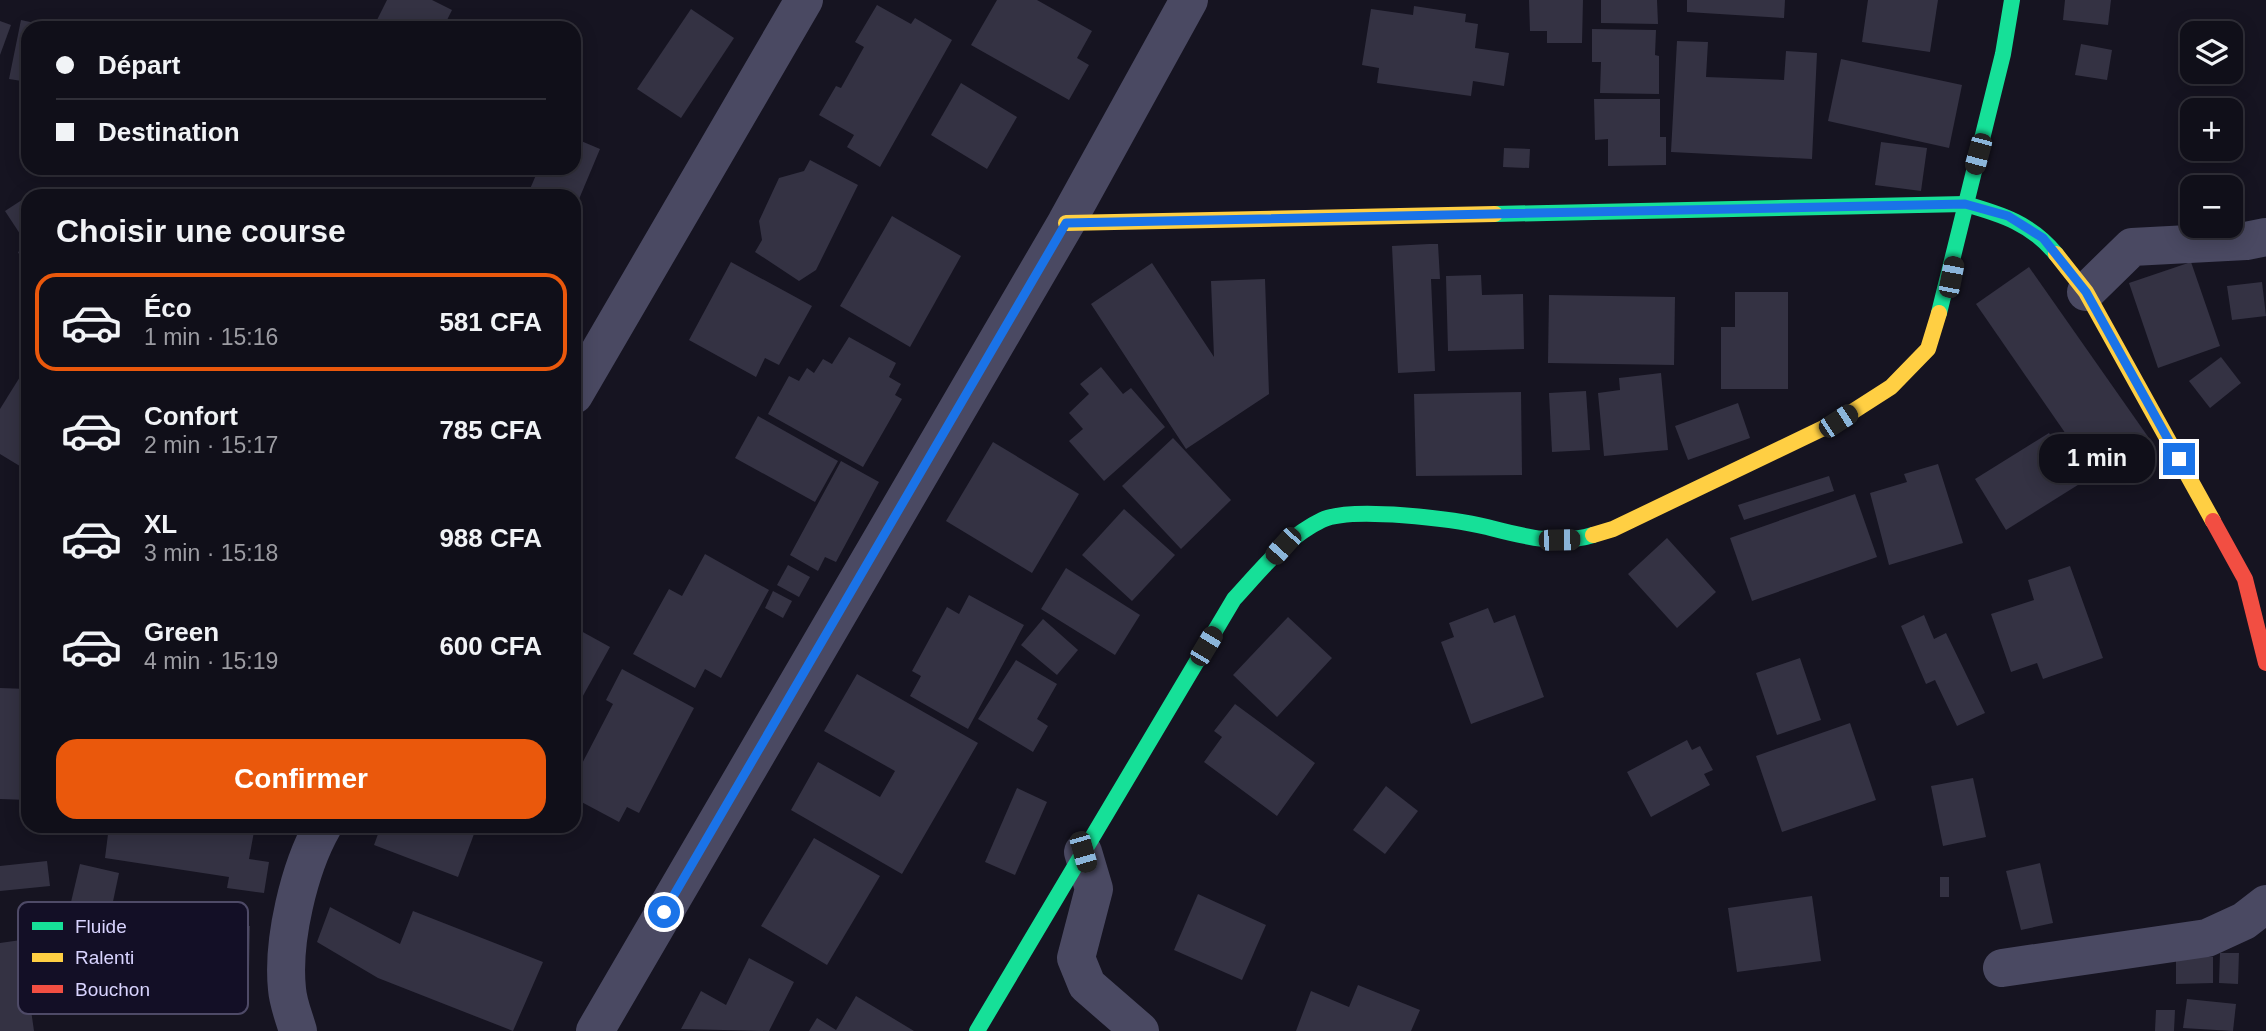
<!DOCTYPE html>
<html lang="fr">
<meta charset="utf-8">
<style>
body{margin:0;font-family:Helvetica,sans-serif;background:#191822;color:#f1f3f6;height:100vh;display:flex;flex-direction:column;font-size:26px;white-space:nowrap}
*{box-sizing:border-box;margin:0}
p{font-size:23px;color:#9c9ca2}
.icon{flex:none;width:38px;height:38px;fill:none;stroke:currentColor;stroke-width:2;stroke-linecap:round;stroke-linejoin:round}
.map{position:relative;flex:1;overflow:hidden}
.panel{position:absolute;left:21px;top:189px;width:560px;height:644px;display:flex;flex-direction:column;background:#100f19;border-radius:21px;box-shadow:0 4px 18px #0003,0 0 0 2px #302f38}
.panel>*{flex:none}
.banner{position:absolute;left:21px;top:21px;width:560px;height:154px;border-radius:21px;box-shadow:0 4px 18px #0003,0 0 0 2px #302f38;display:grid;align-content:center;height:154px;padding:0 35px;background:#100f19}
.buttons{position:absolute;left:2180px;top:21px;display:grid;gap:14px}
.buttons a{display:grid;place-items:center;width:63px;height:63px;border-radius:14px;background:#100f19;box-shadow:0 4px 18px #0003,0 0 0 2px #302f38;font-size:35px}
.end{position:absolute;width:32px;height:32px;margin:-16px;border:9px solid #1a73e8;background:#fff;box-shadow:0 0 0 4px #fff}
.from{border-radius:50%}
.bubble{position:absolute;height:49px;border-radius:21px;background:#100f19;box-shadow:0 4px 18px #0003,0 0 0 2px #302f38;font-size:23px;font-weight:800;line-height:49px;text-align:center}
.car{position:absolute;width:21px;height:42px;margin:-21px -10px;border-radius:9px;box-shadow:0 0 5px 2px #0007;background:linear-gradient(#222 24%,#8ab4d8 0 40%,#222 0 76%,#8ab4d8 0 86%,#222 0)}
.banner b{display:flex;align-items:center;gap:24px;height:66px;font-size:26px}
.banner b+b{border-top:2px solid #302f38}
.banner i{width:18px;height:18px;background:#f1f3f6}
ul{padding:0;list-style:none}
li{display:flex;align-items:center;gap:21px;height:98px;margin:0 14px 10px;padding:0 21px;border:4px solid transparent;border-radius:21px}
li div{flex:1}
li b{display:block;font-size:26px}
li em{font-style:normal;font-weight:800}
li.on{border-color:#ea580c}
li>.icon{width:63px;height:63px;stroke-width:1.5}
h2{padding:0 35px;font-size:32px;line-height:84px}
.button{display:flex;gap:14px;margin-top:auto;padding:14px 35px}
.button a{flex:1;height:80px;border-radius:21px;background:#ea580c;color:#fff;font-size:28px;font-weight:800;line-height:80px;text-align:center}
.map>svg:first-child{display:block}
.building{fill:#343243}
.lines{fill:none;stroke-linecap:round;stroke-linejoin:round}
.street{stroke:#4a4962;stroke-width:38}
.fast{stroke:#16e098;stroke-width:16}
.slow{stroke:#ffcf43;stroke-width:16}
.jam{stroke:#f24e42;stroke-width:16}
.route{stroke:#1a73e8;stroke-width:9}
.key{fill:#130f26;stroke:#4e4a67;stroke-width:2}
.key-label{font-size:19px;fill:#d9d4ff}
</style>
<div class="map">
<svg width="2266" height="1031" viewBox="0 0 2266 1031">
<rect width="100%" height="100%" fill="#161421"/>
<!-- building -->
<g class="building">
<path d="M387,0h45l20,10 -9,18h-70z"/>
<path d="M997,0h40l55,31 -15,27 12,7 -20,35 -98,-55z"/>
<path d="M1529,0h54l-1,43h-35v-12h-17z"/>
<path d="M1601,0h56l1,24 -57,-1z"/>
<path d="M1687,0h98l-1,18 -97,-6z"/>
<path d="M1868,0h70l-8,52 -68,-10z"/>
<path d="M2065,0h46l-3,25 -45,-5z"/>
<path d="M877,5l34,19 4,-6 37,22 -72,127 -33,-20 7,-12 -35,-20 17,-29 5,2 23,-41 -9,-5z"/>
<path d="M1414,6l52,8 -1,8 13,2 -3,24 34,5 -5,33 -31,-5 -2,15 -94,-13 2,-15 -17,-3 9,-56 42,6z"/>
<path d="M691,9l43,29 -53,80 -44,-29z"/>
<path d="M21,20l32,7 -25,1v54l-19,-3z"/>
<path d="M0,21l11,4 -11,30z"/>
<path d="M1592,29l64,1 -1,25 4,1v38l-59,-1 1,-31h-9z"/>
<path d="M1677,41l31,1 -2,35 78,3 2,-29 31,2 -5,106 -141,-7z"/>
<path d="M2081,44l31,6 -5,30 -32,-5z"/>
<path d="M1841,59l121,26 -13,63 -121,-27z"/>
<path d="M961,83l56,34 -30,52 -56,-34z"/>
<path d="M1594,99h66v38h6v28l-58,1v-27l-13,1z"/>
<path d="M574,138l26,11 -26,62v-15h-47l12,-28h35z"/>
<path d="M1881,142l46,6 -6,43 -46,-6z"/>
<path d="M1504,148l26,1 -1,19 -26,-1z"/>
<path d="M810,160l48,25 -42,85 -17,11 -44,-29 7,-12 -3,-19 20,-43 25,-7z"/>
<path d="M28,196v41l-4,3 -19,-29z"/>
<path d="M892,216l69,40 -51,91 -70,-41z"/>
<path d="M1429,244h9l2,35h-9l4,92 -37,2 -6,-127z"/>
<path d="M28,246v26l-10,-20z"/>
<path d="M731,262l81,44 -33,59 -14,-7 -9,19 -67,-37z"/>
<path d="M2191,262l29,84 -62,22 -29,-85z"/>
<path d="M1152,263l62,94 -3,-76 54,-2 4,115 -83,55 -95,-145z"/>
<path d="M2029,267l122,174 -54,38 -121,-175z"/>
<path d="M1481,275l1,20 41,-1 1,55 -76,2 -2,-75z"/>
<path d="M2262,282l4,34 -34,4 -5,-34z"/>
<path d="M1735,292h53v97h-67v-62h14z"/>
<path d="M1549,295l126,2 -1,68 -126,-2z"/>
<path d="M849,337l47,26 -7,14 12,7 -6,11 7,4 -39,68 -95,-53 21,-38 10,5 8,-13 7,5 9,-14 9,5z"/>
<path d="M2221,357l20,26 -31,25 -21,-27z"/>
<path d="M28,364v107l-28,-17v-45z"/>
<path d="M1101,367l22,27 8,-6 34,39 -61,54 -35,-40 14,-12 -14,-16 20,-19 -9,-10z"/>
<path d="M1661,373l7,77 -64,6 -6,-63 22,-3 -1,-12z"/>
<path d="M1586,391l4,59 -38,2 -3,-59z"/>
<path d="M1521,392l1,83 -106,1 -2,-82z"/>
<path d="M1738,403l12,35 -62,22 -13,-34z"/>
<path d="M758,416l80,45 -23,41 -80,-44z"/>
<path d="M2049,433l32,50 -75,47 -31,-51z"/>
<path d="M1173,438l58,62 -50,49 -59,-63z"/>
<path d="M993,442l86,52 -47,79 -86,-52z"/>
<path d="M841,461l38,21 -43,80 -11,-5 -7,14 -28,-16z"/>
<path d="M1938,464l25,79 -74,22 -19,-72 37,-11 -3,-8z"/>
<path d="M1829,476l5,15 -90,29 -6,-15z"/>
<path d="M1855,494l22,63 -125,44 -22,-63z"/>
<path d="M1124,509l51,46 -43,46 -50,-46z"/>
<path d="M1667,538l49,54 -39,36 -49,-54z"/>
<path d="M705,554l64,36 -48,88 -16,-9 -10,19 -62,-34 36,-65 13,7z"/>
<path d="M788,565l22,12 -11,20 -22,-12z"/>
<path d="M2070,566l33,92 -60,21 -6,-16 -26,9 -20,-58 43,-14 -6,-20z"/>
<path d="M1066,568l74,47 -25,40 -74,-46z"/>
<path d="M773,591l19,10 -9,17 -18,-10z"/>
<path d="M969,595l55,30 -56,104 -58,-33 11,-20 -9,-5 35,-64 12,7z"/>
<path d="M1488,608l6,15 21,-8 29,82 -73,27 -30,-82 13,-5 -5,-14z"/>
<path d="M1924,615l10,24 12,-6 39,80 -28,13 -22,-46 -9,4 -25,-58z"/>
<path d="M1288,617l44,41 -55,59 -44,-42z"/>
<path d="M1043,619l35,31 -21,25 -36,-30z"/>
<path d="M581,631l29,16 -36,65v-67z"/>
<path d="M1800,658l21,62 -44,15 -21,-62z"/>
<path d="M1016,660l41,24 -20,35 11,7 -15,26 -55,-33z"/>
<path d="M622,669l72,39 -55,105 -12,-6 -8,15 -45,-24v-19l39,-75 -7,-4z"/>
<path d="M857,674l121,69 -76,131 -111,-64 27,-48 62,35 15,-26 -71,-40z"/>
<path d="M0,688l28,1v111l-28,-1z"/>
<path d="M1235,704l80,59 -38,53 -73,-54 18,-25 -8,-6z"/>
<path d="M1850,723l26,77 -94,32 -26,-76z"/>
<path d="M1687,740l5,10 8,-4 13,24 -9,4 6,11 -59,32 -24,-45z"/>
<path d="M1973,778l13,59 -43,9 -12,-60z"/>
<path d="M1386,786l32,25 -33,43 -32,-24z"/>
<path d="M1017,788l30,14 -32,73 -30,-13z"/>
<path d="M109,826h146l-6,33 20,3 -5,31 -37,-5 2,-11 -124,-19z"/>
<path d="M381,826h96l-19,51 -84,-32z"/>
<path d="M814,838l66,38 -53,89 -66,-39z"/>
<path d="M47,861l3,25 -50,5v-25z"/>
<path d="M2040,863l13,60 -32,7 -15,-59z"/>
<path d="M80,864l39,9 -8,38 -40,-9z"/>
<rect x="1940" y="877" width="9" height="20"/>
<path d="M1198,894l68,31 -24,55 -68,-30z"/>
<path d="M1812,896l9,65 -84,11 -9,-64z"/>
<path d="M330,907l70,37 13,-33 130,51 -30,69 -135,-53 -61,-36z"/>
<path d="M217,925l33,1 -1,44 -33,-1z"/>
<path d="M21,940l13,91h-34v-88z"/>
<path d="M2220,953h19l-1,31 -19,-1z"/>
<path d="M2176,957h37v26l-37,1z"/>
<path d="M749,958l45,24 -25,49 -88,-2 20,-38 25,14z"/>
<path d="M1358,985l62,25 -9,21h-115l15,-40 38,16z"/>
<path d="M856,996l58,35h-105l8,-13 19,12z"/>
<path d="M2187,999l49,5 -3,27 -50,-3z"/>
<path d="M2156,1010h19l-1,21h-19z"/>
</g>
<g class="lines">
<!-- street -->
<g class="street">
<path d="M2086,292l46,-45 114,-6 20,-4"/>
<path d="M574,395l230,-395"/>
<path d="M1083,852l11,37 -18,69 11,27 53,46"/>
<path d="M2002,968l205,-30 37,-17 22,-17"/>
<path d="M298,1031c-4,-14 -10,-28 -11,-42 -5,-48 12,-121 36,-163"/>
<path d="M595,1031l471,-808 123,-223"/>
</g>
<!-- fast -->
<g class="fast">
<path d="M1495,214l470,-10c36,10 67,20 91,50"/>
<path d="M1939,313l64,-259 9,-54"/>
<path d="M977,1031l257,-432c26,-28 52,-62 88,-79 29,-14 132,-1 165,7 35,9 70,19 106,8"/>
</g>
<!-- slow -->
<g class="slow">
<path d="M1066,223l429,-9"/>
<path d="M2056,254l30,38 127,229"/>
<path d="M1593,535l20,-6 225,-108 53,-34 37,-38 11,-36"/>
</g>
<!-- jam -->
<path class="jam" d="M2213,521l32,58 21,84"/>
</g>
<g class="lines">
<!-- route -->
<path class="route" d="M664,912l402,-689 899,-19 43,12 35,22 43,54 93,167"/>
</g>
<!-- legend -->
<rect x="18" y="902" width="230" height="112" rx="10" class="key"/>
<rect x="32" y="922" width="31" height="8" fill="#16e098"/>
<rect x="32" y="953" width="31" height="9" fill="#ffcf43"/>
<rect x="32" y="985" width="31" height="8" fill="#f24e42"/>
<g class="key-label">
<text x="75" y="933">Fluide</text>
<text x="75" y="964">Ralenti</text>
<text x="75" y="996">Bouchon</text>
</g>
</svg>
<div class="buttons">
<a><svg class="icon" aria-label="layers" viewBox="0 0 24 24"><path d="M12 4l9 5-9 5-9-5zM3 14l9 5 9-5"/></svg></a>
<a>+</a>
<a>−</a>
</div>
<i class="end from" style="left:664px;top:912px"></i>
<i class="end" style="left:2179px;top:459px"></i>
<div class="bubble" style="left:2039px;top:434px;width:116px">1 min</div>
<i class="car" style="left:1978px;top:154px;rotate:195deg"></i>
<i class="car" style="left:1951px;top:277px;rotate:11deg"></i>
<i class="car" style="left:1838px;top:421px;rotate:57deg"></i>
<i class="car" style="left:1559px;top:540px;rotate:89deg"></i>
<i class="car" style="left:1283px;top:546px;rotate:222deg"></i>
<i class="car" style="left:1206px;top:646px;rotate:31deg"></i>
<i class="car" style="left:1083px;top:852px;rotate:164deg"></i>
<div class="banner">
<b><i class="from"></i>Départ</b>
<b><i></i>Destination</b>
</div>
<section class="panel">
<h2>Choisir une course</h2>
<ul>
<li class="on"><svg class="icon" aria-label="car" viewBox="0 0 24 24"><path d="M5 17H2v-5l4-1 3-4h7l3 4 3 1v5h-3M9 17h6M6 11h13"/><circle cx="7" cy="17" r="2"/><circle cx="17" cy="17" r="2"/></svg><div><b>Éco</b><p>1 min · 15:16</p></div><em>581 CFA</em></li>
<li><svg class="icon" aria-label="car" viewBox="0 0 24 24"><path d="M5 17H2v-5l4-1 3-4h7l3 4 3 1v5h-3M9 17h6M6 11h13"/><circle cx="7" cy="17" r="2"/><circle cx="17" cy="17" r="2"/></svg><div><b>Confort</b><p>2 min · 15:17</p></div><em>785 CFA</em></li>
<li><svg class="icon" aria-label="car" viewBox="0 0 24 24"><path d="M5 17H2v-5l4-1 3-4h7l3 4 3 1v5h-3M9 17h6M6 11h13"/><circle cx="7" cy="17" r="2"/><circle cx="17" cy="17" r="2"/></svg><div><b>XL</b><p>3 min · 15:18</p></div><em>988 CFA</em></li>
<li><svg class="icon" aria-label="car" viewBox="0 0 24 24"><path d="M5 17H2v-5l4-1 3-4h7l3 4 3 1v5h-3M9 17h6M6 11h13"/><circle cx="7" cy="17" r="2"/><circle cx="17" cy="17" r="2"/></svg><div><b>Green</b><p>4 min · 15:19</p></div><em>600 CFA</em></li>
</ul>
<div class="button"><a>Confirmer</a></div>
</section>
</div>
